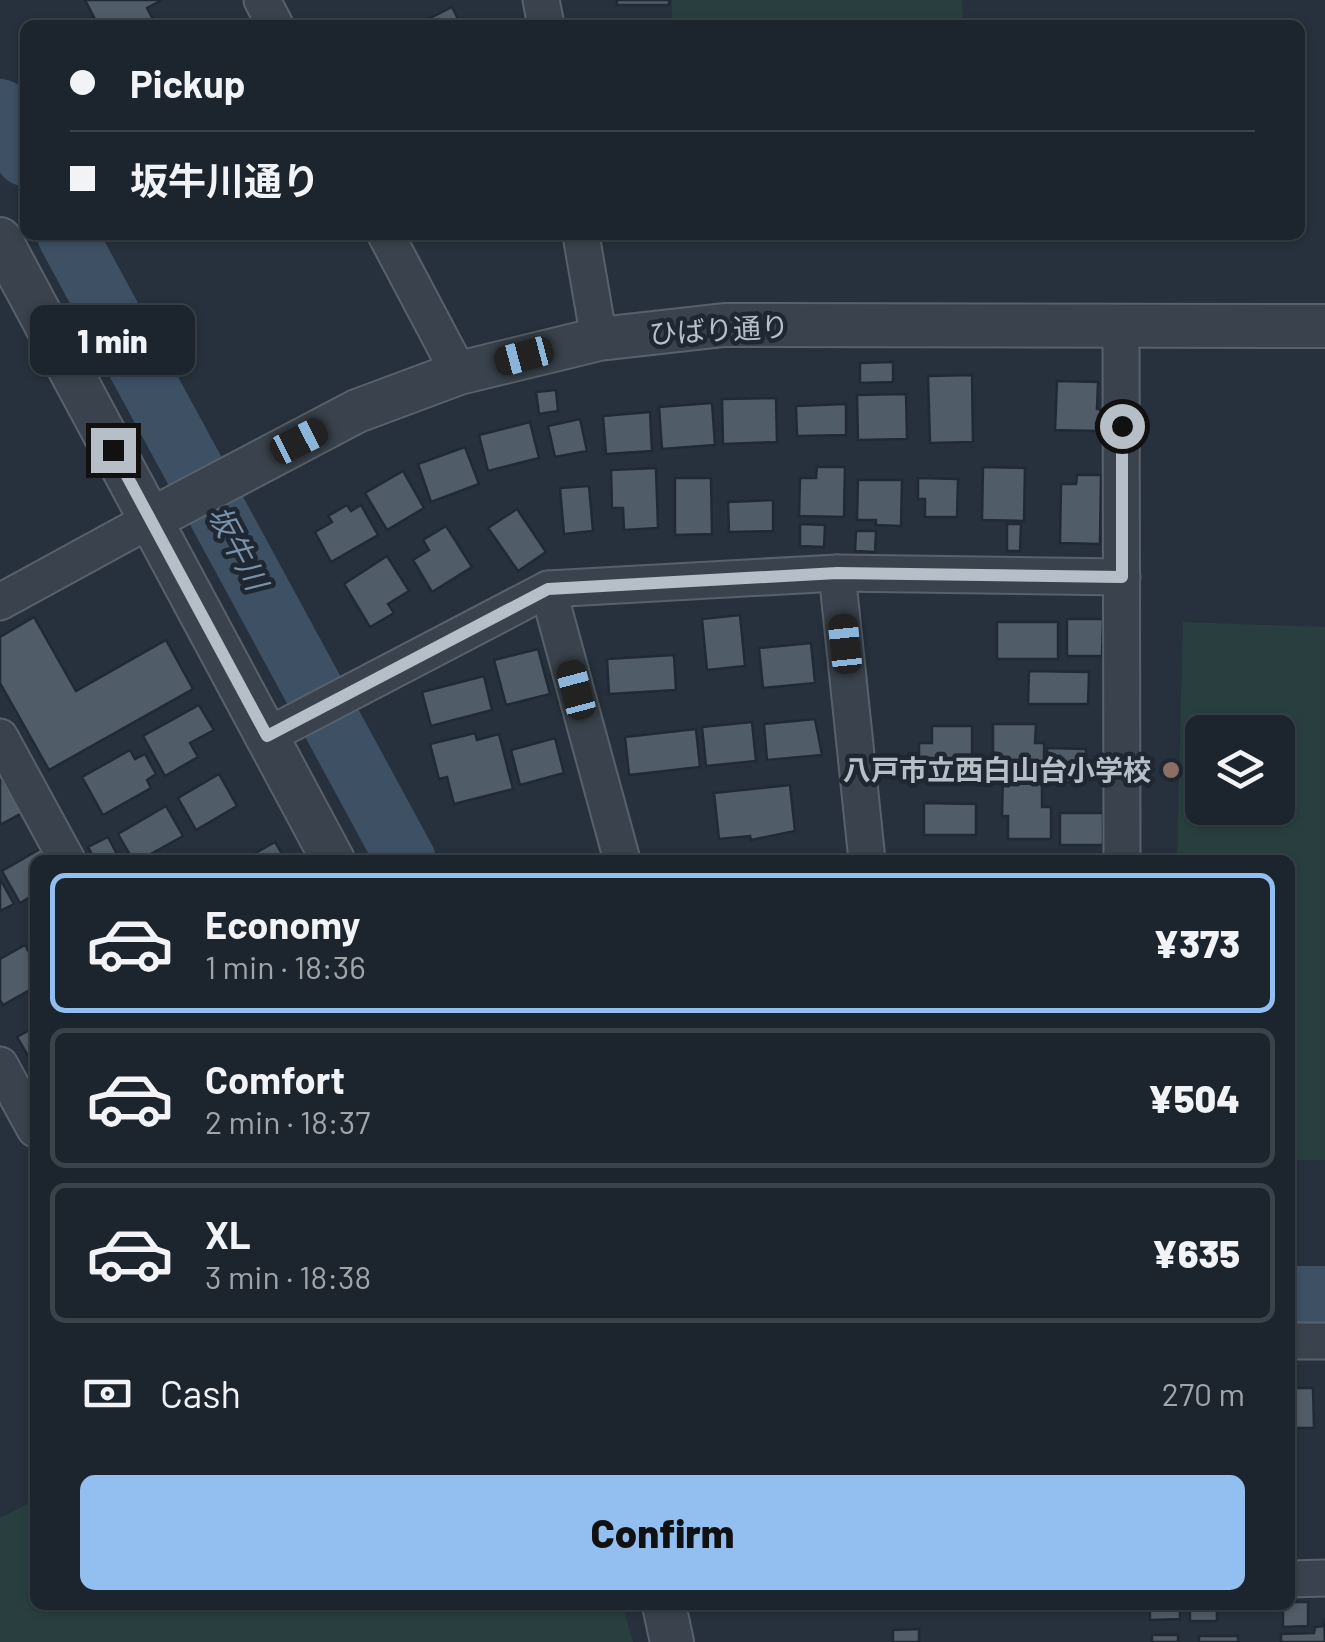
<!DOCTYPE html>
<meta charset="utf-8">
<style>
body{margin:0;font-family:Barlow,"Noto Sans JP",sans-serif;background:#252d36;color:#f1f3f6;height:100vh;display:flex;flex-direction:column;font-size:38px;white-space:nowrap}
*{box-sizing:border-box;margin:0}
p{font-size:32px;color:#a0a5aa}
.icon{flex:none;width:55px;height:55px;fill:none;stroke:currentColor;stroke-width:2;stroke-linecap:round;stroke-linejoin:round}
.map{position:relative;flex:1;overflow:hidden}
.panel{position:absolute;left:30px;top:855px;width:1265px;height:755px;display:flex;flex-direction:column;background:#1c252e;border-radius:15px;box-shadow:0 2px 8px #0004,0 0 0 2px #3a424a}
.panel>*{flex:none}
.banner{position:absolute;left:20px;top:20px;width:1285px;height:220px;border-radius:15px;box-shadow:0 2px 8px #0004,0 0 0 2px #3a424a;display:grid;align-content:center;height:220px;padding:0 50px;background:#1c252e}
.controls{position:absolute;left:1185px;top:715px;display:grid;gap:20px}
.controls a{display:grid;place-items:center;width:110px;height:110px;border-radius:15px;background:#1c252e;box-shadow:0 2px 8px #0004,0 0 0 2px #3a424a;font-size:50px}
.end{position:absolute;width:45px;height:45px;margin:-22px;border:12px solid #b6bec8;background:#111;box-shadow:0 0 0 5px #111}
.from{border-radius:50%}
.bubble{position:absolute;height:70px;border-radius:15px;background:#1c252e;box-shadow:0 2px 8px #0004,0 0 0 2px #3a424a;font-size:32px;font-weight:800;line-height:70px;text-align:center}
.car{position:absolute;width:30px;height:60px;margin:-30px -15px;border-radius:12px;box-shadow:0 0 8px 2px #0007;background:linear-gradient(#222 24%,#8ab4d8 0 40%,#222 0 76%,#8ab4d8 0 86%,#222 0)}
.banner b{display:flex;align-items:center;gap:35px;height:95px;font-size:38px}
.banner b+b{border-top:2px solid #3a424a}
.banner i{width:25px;height:25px;background:#f1f3f6}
ul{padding:18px 0 0;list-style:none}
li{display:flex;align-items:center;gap:30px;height:140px;margin:0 20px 15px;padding:0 30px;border:5px solid #3a424a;border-radius:15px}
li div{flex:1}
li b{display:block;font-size:38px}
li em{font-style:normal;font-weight:800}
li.current{border-color:#93bef0}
li>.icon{width:90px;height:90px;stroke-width:1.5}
.pay{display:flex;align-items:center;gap:25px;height:110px;padding:0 50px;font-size:38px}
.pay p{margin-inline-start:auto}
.primary-button{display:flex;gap:20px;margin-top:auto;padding:20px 50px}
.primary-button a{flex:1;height:115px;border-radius:15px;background:#93bef0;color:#111;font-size:40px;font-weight:800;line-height:115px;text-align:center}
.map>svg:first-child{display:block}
.green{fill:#293f3f;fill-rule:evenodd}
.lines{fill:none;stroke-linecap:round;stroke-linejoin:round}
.river{stroke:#3d5064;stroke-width:60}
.building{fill:#505c67;stroke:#212a34;stroke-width:2.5}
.minor-casing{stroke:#58616b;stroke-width:39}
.tertiary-casing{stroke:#58616b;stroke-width:46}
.minor{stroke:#3a434d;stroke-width:35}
.tertiary{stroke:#3a434d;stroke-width:42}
.route{stroke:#b6bec8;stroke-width:12}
.education-dot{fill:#8d6e63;stroke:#1f2832;stroke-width:4}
.labels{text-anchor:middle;stroke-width:9;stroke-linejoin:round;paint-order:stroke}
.street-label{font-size:28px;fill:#b6bec8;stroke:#1f2832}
.poi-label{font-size:28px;font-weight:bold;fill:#b6bec8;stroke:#1f2832;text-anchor:end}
.water-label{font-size:30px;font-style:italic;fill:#7991a9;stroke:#1f2832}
</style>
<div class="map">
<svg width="1325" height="1642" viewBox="0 0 1325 1642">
<rect width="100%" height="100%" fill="#26313d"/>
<!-- green -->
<g class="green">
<path d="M672,0h290l1,25h-291z"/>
<path d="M1183,622l142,5v533h-35v-300h-113zM1278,732v76h-76v-76z"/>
<path d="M35,1500v105h587l11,37h-633v-124z"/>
</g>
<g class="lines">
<!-- river -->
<g class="river">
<path d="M0,109l25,47"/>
<path d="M67,235l339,625"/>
<path d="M1290,1296h35"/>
</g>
</g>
<!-- building -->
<g class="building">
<path d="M85,0h77l-15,8 9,17h-58z"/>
<rect x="617" y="0" width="52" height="5"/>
<path d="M452,7l9,18h-44z"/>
<path d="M893,362v20l-33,1v-20z"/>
<path d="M972,375l1,67 -43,1 -2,-67z"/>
<path d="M1057,381l41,1 -1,27 5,1 -1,13h-5v8l-41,-1z"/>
<path d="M556,390l2,21 -19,3 -3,-22z"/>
<path d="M906,394l1,45 -49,1 -1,-45z"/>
<path d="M776,398l1,44 -54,2 -1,-45z"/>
<path d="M712,403l3,42 -53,4 -3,-42z"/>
<path d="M846,404v31l-49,1 -1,-30z"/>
<path d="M650,412l2,39 -46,3 -3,-38z"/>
<path d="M580,419l7,32 -32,6 -7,-31z"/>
<path d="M530,422l9,36 -51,13 -9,-36z"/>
<path d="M465,447l14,37 -48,18 -13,-38z"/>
<path d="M817,467h28l-1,50 -45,-1 1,-38h16z"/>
<path d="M983,467l42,1 -1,53 -42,-1z"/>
<path d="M656,468l2,60 -34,2 -1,-22h-11l-1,-38z"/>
<path d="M403,471l21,37 -37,22 -22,-37z"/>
<path d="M1077,475h24l-1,69 -40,-1 1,-59h15z"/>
<path d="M675,478h36l1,56 -37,1z"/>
<path d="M918,478l40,1 -1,38h-32v-18h-7z"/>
<path d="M858,480h44l-1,46 -25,-1v-5h-19z"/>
<path d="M589,486l4,45 -29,3 -4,-46z"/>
<path d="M773,500v31l-44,1 -1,-30z"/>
<path d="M347,505l4,6 10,-6 17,30 -47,27 -16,-30 17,-10 -4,-6z"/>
<path d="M517,509l29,43 -28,19 -30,-43z"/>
<path d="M800,524l25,1 -1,22 -24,-1z"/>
<path d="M1007,524h14l-1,27h-13z"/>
<path d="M446,526l26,41 -40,25 -19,-32 16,-10 -6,-10z"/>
<path d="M856,531h20l-1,21 -20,-1z"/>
<path d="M387,556l22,35 -21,13 6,9 -24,14 -26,-43z"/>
<path d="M740,615l5,51 -38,4 -5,-51z"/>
<path d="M34,617l42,74 90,-51 27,49 -144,81 -49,-87v-46z"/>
<path d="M1067,619h36l-1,37h-35z"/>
<rect x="997" y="622" width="61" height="37"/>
<path d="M811,643l4,40 -52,5 -4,-40z"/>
<path d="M538,649l12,45 -44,11 -12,-45z"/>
<path d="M674,655l2,35 -67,4 -2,-35z"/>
<path d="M1029,671l60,1 -1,32h-60z"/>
<path d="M484,676l8,34 -61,16 -9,-34z"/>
<path d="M199,705l15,25 -24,13 8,14 -33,19 -22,-40z"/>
<path d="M815,719l7,36 -55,5 -3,-36z"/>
<path d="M752,722l4,39 -50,5 -4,-39z"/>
<path d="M993,724h43l-1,19h9v21h-51z"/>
<path d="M932,726h40v37h-53v-20h13z"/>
<path d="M696,729l4,38 -71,8 -4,-38z"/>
<path d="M475,733l2,7 22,-6 14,55 -59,15 -7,-27 -8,2 -9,-35z"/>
<path d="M555,738l9,35 -44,12 -9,-35z"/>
<path d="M1047,748l39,1 -1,33h-38z"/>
<path d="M130,750l5,9 10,-5 11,20 -9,6 4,8 -48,27 -21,-38z"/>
<path d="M1003,773h39v34h9v32h-43v-23h-6z"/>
<path d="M219,774l18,32 -41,24 -18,-32z"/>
<path d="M0,776l22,37 -22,12z"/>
<path d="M790,785l5,46 -44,9 -1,-4 -31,3 -5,-46z"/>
<path d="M924,803l52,1v31h-52z"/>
<path d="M166,806l17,30 -43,24h-7l-15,-26z"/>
<rect x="1060" y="813" width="43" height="32"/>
<path d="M108,837l12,23h-25l-7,-13z"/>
<path d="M275,842l11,18h-43z"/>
<path d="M40,849l6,11h-11v34l-15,9 -18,-32z"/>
<path d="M0,879l14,25 -14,7z"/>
<path d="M25,945l10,18v24l-32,18 -3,-5v-41z"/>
<path d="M35,1027v41l-18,-31z"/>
<path d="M1290,1388h23l1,40h-24z"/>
<path d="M1290,1602h18v24l-25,1v-22h7z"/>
<path d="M1150,1605h30v14l-30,1z"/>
<rect x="1190" y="1605" width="27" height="16"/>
<path d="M1324,1618l1,24h-44v-8l33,-1 1,-6 9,-1z"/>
<path d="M919,1629v13h-26v-12z"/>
<rect x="1152" y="1635" width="26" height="7"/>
<rect x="1199" y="1636" width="39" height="6"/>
</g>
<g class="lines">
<defs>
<g id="minor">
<path d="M262,0l13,25"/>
<path d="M541,0l5,25"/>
<path d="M386,235l73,138"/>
<path d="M581,235l18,104"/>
<path d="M1121,327l1,533"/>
<path d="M837,573l30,287"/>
<path d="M548,589l74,271"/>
<path d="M0,602l150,-82"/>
<path d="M267,736l281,-147 289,-16 285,4"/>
<path d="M0,737l67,123"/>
<path d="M0,1065l35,64"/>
<path d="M1290,1341h35"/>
<path d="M1290,1579l35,-1"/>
</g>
<g id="tertiary">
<path d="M0,239l333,621"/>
<path d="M150,520l207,-109 102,-38 140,-34 125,-14 601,1"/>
<path d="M664,1605l8,37"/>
</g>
</defs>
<!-- minor casing -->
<use href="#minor" class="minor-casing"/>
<!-- tertiary casing -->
<use href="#tertiary" class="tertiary-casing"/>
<!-- minor -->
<use href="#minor" class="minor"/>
<!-- tertiary -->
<use href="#tertiary" class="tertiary"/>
</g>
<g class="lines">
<!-- route -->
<path class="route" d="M113,450l154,286 281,-147 289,-16 285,4v-151"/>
</g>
<!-- markers -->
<circle class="education-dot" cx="1171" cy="770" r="10"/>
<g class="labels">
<!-- street labels -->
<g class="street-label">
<text transform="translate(719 330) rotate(-3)" y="10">ひばり通り</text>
</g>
<!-- poi labels -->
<g class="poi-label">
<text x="1151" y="780">八戸市立西白山台小学校</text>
</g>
<!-- water labels -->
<g class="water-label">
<text transform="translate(237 548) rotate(62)" y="10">坂牛川</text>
</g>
</g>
</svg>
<div class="controls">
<a><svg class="icon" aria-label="layers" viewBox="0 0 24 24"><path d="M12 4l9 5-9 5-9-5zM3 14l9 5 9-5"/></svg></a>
</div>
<i class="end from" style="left:1122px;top:426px"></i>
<i class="end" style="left:113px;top:450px"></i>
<div class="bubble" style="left:30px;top:305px;width:165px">1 min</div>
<i class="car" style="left:524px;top:356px;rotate:255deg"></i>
<i class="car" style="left:299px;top:441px;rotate:63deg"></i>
<i class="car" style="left:845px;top:644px;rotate:354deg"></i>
<i class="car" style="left:576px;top:690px;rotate:345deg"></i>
<div class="banner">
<b><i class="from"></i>Pickup</b>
<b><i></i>坂牛川通り</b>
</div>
<section class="panel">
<ul>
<li class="current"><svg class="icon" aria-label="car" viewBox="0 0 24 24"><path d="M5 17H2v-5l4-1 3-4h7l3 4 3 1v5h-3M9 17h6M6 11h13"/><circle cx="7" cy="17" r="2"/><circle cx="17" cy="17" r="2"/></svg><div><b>Economy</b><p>1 min · 18:36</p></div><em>¥373</em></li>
<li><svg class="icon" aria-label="car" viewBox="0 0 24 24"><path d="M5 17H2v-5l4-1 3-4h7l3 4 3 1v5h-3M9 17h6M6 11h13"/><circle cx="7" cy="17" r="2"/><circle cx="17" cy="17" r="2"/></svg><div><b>Comfort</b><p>2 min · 18:37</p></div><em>¥504</em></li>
<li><svg class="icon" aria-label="car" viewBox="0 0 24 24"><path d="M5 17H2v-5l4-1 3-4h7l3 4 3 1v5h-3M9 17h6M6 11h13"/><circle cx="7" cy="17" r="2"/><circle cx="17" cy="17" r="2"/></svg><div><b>XL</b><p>3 min · 18:38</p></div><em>¥635</em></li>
</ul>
<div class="pay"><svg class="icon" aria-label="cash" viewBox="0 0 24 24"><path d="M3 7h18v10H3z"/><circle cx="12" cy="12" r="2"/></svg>Cash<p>270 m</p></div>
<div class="primary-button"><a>Confirm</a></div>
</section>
</div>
